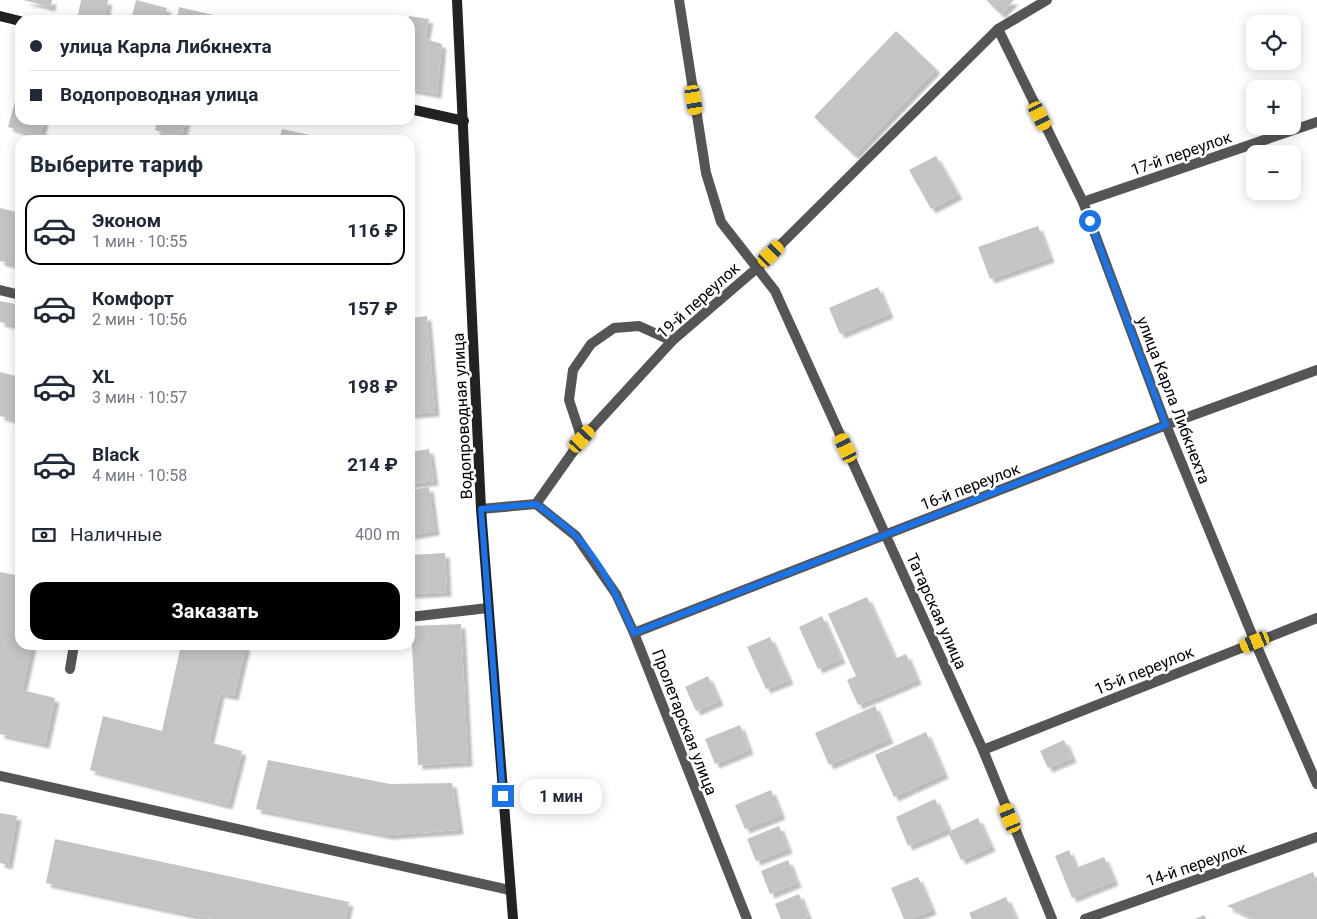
<!DOCTYPE html>
<html lang="ru">
<meta charset="utf-8">
<style>
body{margin:0;font-family:Roboto,sans-serif;background:#f2f2f3;color:#1f2937;height:100vh;display:flex;flex-direction:column;font-size:19px;white-space:nowrap}
*{box-sizing:border-box;margin:0}
p{font-size:16px;color:#747a83}
.icon{flex:none;width:28px;height:28px;fill:none;stroke:currentColor;stroke-width:2;stroke-linecap:round;stroke-linejoin:round}
.map{position:relative;flex:1;overflow:hidden}
.sheet{position:absolute;left:15px;top:135px;width:400px;height:515px;display:flex;flex-direction:column;background:#fff;border-radius:15px;box-shadow:0 2px 12px #0003}
.sheet>*{flex:none}
.guide{position:absolute;left:15px;top:15px;width:400px;height:110px;border-radius:15px;box-shadow:0 2px 12px #0003;display:grid;align-content:center;height:110px;padding:0 15px;background:#fff}
.controls{position:absolute;left:1246px;top:15px;display:grid;gap:10px}
.controls a{display:grid;place-items:center;width:55px;height:55px;border-radius:10px;background:#fff;box-shadow:0 2px 12px #0003;font-size:25px}
.end{position:absolute;width:22px;height:22px;margin:-11px;border:6px solid #1a73e8;background:#fff;box-shadow:0 0 0 2px #fff}
.from{border-radius:50%}
.bubble{position:absolute;height:35px;border-radius:15px;background:#fff;box-shadow:0 2px 12px #0003;font-size:16px;font-weight:700;line-height:35px;text-align:center}
.car{position:absolute;width:15px;height:30px;margin:-15px -8px;border-radius:6px;box-shadow:0 0 4px 1px #0007;background:linear-gradient(#f5c518 24%,#345 0 40%,#f5c518 0 76%,#345 0 86%,#f5c518 0)}
.guide b{display:flex;align-items:center;gap:18px;height:48px;font-size:19px}
.guide b+b{border-top:1px solid #e0e1e3}
.guide i{width:12px;height:12px;background:#1f2937}
ul{padding:0;list-style:none}
li{display:flex;align-items:center;gap:15px;height:70px;margin:0 10px 8px;padding:0 5px;border:2px solid transparent;border-radius:15px}
li div{flex:1}
li b{display:block;font-size:19px}
li em{font-style:normal;font-weight:700}
li.active{border-color:#000}
li>.icon{width:45px;height:45px;stroke-width:1.5}
h2{padding:0 15px;font-size:22px;line-height:60px}
.pay{display:flex;align-items:center;gap:12px;height:55px;padding:0 15px;font-size:19px}
.pay p{margin-inline-start:auto}
.button{display:flex;gap:10px;margin-top:auto;padding:10px 15px}
.button a{flex:1;height:58px;border-radius:15px;background:#000;color:#fff;font-size:20px;font-weight:700;line-height:58px;text-align:center}
.map>svg:first-child{display:block}
.building{fill:#c4c4c4;filter:url(#shadow)}
.lines{fill:none;stroke-linecap:round;stroke-linejoin:round}
.lane{stroke:#555;stroke-width:10}
.street{stroke:#555;stroke-width:10}
.secondary{stroke:#222;stroke-width:10}
.route{stroke:#1a73e8;stroke-width:6}
.labels{text-anchor:middle;stroke-width:5;stroke-linejoin:round;paint-order:stroke}
.street-label{font-size:16px;fill:#000;stroke:#fff}
</style>
<div class="map">
<svg width="1317" height="919" viewBox="0 0 1317 919">
<defs>
<filter id="shadow"><feDropShadow dx="4.5" dy="4.5" stdDeviation="1" flood-color="#0004"/></filter>
</defs>
<rect width="100%" height="100%" fill="#fff"/>
<!-- building -->
<g class="building">
<path d="M23,0h29l-1,7z"/>
<path d="M81,0h27l-4,20h-27z"/>
<path d="M136,0l31,8 -3,12h-33z"/>
<path d="M986,0h28l-13,14z"/>
<path d="M179,7l47,11v2h-49z"/>
<path d="M237,16l17,3v1h-18z"/>
<path d="M409,16l20,3 -4,20 17,5 -5,50 -27,-5z"/>
<path d="M896,31l40,38 -82,86 -40,-38z"/>
<path d="M20,83v37h24l-4,16 -32,-9z"/>
<path d="M157,120h29l-5,20h-15l2,-6 -13,-4z"/>
<path d="M282,129l47,10v1h-50z"/>
<path d="M936,156l22,39 -27,14 -22,-39z"/>
<path d="M0,208l20,5v53l-20,-5z"/>
<path d="M1038,226l12,32 -60,21 -12,-32z"/>
<path d="M878,287l11,27 -49,20 -11,-26z"/>
<path d="M0,301l20,4v22l-20,-5z"/>
<path d="M427,316l8,96 -25,2v-96z"/>
<path d="M0,372l20,5v44l-20,-5z"/>
<path d="M429,449l5,32 -24,3v-32z"/>
<path d="M429,487l6,44 -25,4v-45z"/>
<path d="M445,553l2,39 -37,2v-39z"/>
<path d="M0,572l20,4v69h12l-10,45 33,8 -10,46 -45,-10z"/>
<path d="M867,597l28,62 11,-5 11,26 -59,25 -11,-25 9,-4 -28,-62z"/>
<path d="M822,616l19,43 -23,10 -19,-42z"/>
<path d="M461,624l7,138 -50,3 -7,-139z"/>
<path d="M770,637l19,43 -23,9 -19,-42z"/>
<path d="M181,645h22l20,5 1,-5h22l-12,51 -14,-3 -11,49 33,9 -14,54 -138,-35 13,-54 59,15z"/>
<path d="M708,676l11,25 -23,10 -11,-24z"/>
<path d="M875,706l14,33 -60,26 -14,-32z"/>
<path d="M740,725l9,25 -34,14 -10,-25z"/>
<path d="M926,732l18,42 -50,23 -19,-42z"/>
<path d="M1064,740l8,18 -24,10 -8,-17z"/>
<path d="M268,760l122,24 62,-1 7,47 -71,5 -132,-26z"/>
<path d="M771,790l10,25 -36,14 -10,-24z"/>
<path d="M935,799l13,30 -40,17 -12,-29z"/>
<path d="M0,813l17,3 -9,49 -8,-2z"/>
<path d="M978,818l13,29 -30,13 -13,-28z"/>
<path d="M779,826l9,23 -32,12 -9,-22z"/>
<path d="M55,839l294,63 -4,17h-133l-166,-36z"/>
<path d="M1069,850l7,18 28,-11 10,24 -42,17 -17,-42z"/>
<path d="M788,860l9,23 -27,11 -9,-23z"/>
<path d="M1313,872l4,11v36h-63l-27,-13z"/>
<path d="M918,877l14,33 -22,9h-6l-13,-31z"/>
<path d="M799,894l9,23 -6,2h-21l-6,-15z"/>
<path d="M1006,897l10,22h-44l-3,-6z"/>
<path d="M1204,915l2,4h-11z"/>
</g>
<g class="lines">
<!-- lane -->
<g class="lane">
<path d="M679,0l27,173 15,49 36,46"/>
<path d="M0,290l20,5"/>
<path d="M582,439l-13,-39 4,-30 18,-26 23,-16 25,-2 33,15"/>
<path d="M410,617l78,-9"/>
<path d="M70,669l4,-24"/>
</g>
<!-- street -->
<g class="street">
<path d="M998,29l85,173 83,223 89,217 62,142"/>
<path d="M1083,202l234,-80"/>
<path d="M757,268l18,23 208,459 69,169"/>
<path d="M536,504l40,32 40,58 18,39 113,286"/>
<path d="M481,509l55,-5 46,-65 90,-98 85,-73 241,-239 49,-29"/>
<path d="M634,633l532,-208 151,-55"/>
<path d="M983,750l334,-132"/>
<path d="M0,776l510,114"/>
<path d="M1085,919l232,-82"/>
</g>
<!-- secondary -->
<g class="secondary">
<path d="M457,0l24,509 32,410"/>
<path d="M0,16l20,5"/>
<path d="M410,109l54,12"/>
</g>
</g>
<g class="lines">
<!-- route -->
<path class="route" d="M503,796l-22,-287 55,-5c13,10 28,20 40,32 26,27 43,64 58,97l532,-208 -76,-204"/>
</g>
<g class="labels">
<!-- street labels -->
<g class="street-label">
<text transform="translate(1181 153) rotate(-19)" y="6">17-й переулок</text>
<text transform="translate(698 300) rotate(-42)" y="6">19-й переулок</text>
<text transform="translate(1174 400) rotate(69)" y="6">улица Карла Либкнехта</text>
<text transform="translate(462 416) rotate(-93)" y="6">Водопроводная улица</text>
<text transform="translate(970 486) rotate(-21)" y="6">16-й переулок</text>
<text transform="translate(937 611) rotate(66)" y="6">Татарская улица</text>
<text transform="translate(1144 670) rotate(-22)" y="6">15-й переулок</text>
<text transform="translate(685 722) rotate(69)" y="6">Пролетарская улица</text>
<text transform="translate(1196 864) rotate(-19)" y="6">14-й переулок</text>
</g>
</g>
</svg>
<div class="controls">
<a><svg class="icon" aria-label="locate" viewBox="0 0 24 24"><circle cx="12" cy="12" r="6"/><path d="M12 2v4M12 18v4M2 12h4M18 12h4"/></svg></a>
<a>+</a>
<a>−</a>
</div>
<i class="end from" style="left:1090px;top:221px"></i>
<i class="end" style="left:503px;top:796px"></i>
<div class="bubble" style="left:520px;top:779px;width:82px">1 мин</div>
<i class="car" style="left:694px;top:100px;rotate:171deg"></i>
<i class="car" style="left:1040px;top:116px;rotate:153deg"></i>
<i class="car" style="left:771px;top:254px;rotate:45deg"></i>
<i class="car" style="left:582px;top:439px;rotate:42deg"></i>
<i class="car" style="left:846px;top:448px;rotate:335deg"></i>
<i class="car" style="left:1255px;top:642px;rotate:248deg"></i>
<i class="car" style="left:1010px;top:818px;rotate:337deg"></i>
<div class="guide">
<b><i class="from"></i>улица Карла Либкнехта</b>
<b><i></i>Водопроводная улица</b>
</div>
<section class="sheet">
<h2>Выберите тариф</h2>
<ul>
<li class="active"><svg class="icon" aria-label="car" viewBox="0 0 24 24"><path d="M5 17H2v-5l4-1 3-4h7l3 4 3 1v5h-3M9 17h6M6 11h13"/><circle cx="7" cy="17" r="2"/><circle cx="17" cy="17" r="2"/></svg><div><b>Эконом</b><p>1 мин · 10:55</p></div><em>116 ₽</em></li>
<li><svg class="icon" aria-label="car" viewBox="0 0 24 24"><path d="M5 17H2v-5l4-1 3-4h7l3 4 3 1v5h-3M9 17h6M6 11h13"/><circle cx="7" cy="17" r="2"/><circle cx="17" cy="17" r="2"/></svg><div><b>Комфорт</b><p>2 мин · 10:56</p></div><em>157 ₽</em></li>
<li><svg class="icon" aria-label="car" viewBox="0 0 24 24"><path d="M5 17H2v-5l4-1 3-4h7l3 4 3 1v5h-3M9 17h6M6 11h13"/><circle cx="7" cy="17" r="2"/><circle cx="17" cy="17" r="2"/></svg><div><b>XL</b><p>3 мин · 10:57</p></div><em>198 ₽</em></li>
<li><svg class="icon" aria-label="car" viewBox="0 0 24 24"><path d="M5 17H2v-5l4-1 3-4h7l3 4 3 1v5h-3M9 17h6M6 11h13"/><circle cx="7" cy="17" r="2"/><circle cx="17" cy="17" r="2"/></svg><div><b>Black</b><p>4 мин · 10:58</p></div><em>214 ₽</em></li>
</ul>
<div class="pay"><svg class="icon" aria-label="cash" viewBox="0 0 24 24"><path d="M3 7h18v10H3z"/><circle cx="12" cy="12" r="2"/></svg>Наличные<p>400 m</p></div>
<div class="button"><a>Заказать</a></div>
</section>
</div>
